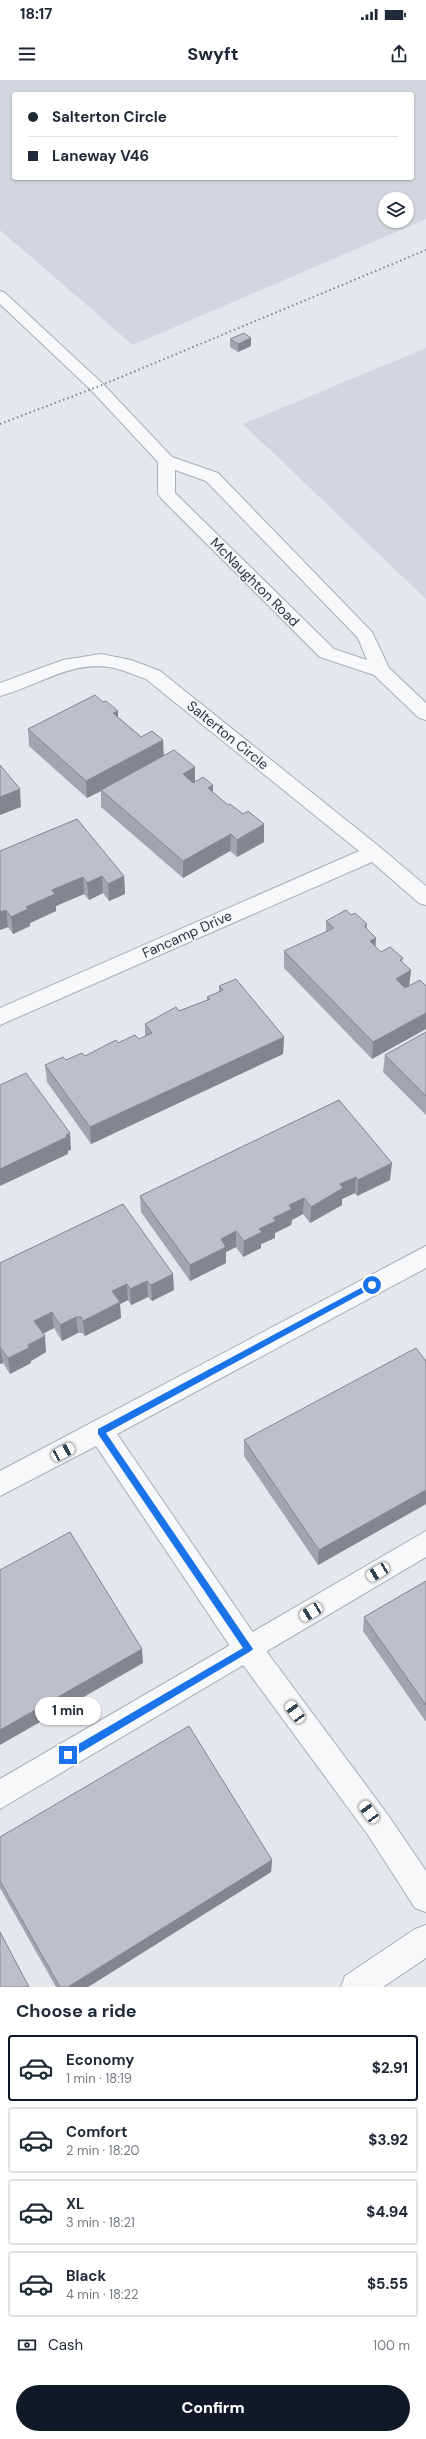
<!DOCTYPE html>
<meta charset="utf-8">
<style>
body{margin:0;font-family:"DM Sans",sans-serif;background:#f6f6f7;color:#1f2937;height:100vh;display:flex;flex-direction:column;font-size:15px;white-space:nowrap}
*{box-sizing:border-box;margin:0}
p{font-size:13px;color:#747a83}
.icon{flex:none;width:22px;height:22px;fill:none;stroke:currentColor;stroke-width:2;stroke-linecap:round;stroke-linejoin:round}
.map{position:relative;height:1907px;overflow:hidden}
.drawer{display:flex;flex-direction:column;background:#fff;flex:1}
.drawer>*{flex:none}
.guide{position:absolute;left:12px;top:12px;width:402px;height:88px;border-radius:4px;box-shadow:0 1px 3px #0004;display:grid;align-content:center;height:88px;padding:0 16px;background:#fff}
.fabs{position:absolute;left:378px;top:112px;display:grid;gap:8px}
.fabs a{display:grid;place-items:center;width:36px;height:36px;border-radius:50%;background:#fff;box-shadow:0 1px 3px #0004;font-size:20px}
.end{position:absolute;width:18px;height:18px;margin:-9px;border:5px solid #1a73e8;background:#fff;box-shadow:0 0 0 2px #fff}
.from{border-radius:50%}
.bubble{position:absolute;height:28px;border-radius:14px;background:#fff;box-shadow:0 1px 3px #0004;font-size:13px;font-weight:800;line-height:28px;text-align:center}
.car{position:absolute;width:12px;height:24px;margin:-12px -6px;border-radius:5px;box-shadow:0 0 3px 1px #0007;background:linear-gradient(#fff 24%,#345 0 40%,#fff 0 76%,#345 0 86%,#fff 0)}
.guide b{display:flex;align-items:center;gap:14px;height:38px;font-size:15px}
.guide b+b{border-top:1px solid #e0e1e3}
.guide i{width:10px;height:10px;background:#1f2937}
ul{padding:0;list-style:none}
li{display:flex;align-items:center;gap:12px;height:66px;margin:0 8px 6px;padding:0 8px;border:2px solid #e0e1e3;border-radius:4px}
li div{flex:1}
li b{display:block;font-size:15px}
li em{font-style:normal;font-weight:800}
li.active{border-color:#111827}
li>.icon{width:36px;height:36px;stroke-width:1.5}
h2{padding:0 16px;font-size:18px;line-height:48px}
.pay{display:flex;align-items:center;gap:10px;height:44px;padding:0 16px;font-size:15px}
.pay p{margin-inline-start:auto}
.action{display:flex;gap:8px;margin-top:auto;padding:8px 16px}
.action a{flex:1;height:46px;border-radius:24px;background:#111827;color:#fff;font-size:16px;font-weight:800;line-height:46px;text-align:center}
.status{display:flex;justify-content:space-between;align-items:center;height:28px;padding:0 20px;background:#fff;direction:ltr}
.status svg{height:11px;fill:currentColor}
header{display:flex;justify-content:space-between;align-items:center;height:52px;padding:0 16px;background:#fff;font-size:18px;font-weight:800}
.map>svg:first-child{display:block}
.built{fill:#d2d6de;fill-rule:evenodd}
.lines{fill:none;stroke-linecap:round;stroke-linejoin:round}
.service-casing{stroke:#a9aeb7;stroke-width:2}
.minor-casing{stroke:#a9aeb7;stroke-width:2}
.tertiary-casing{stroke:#a9aeb7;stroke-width:2}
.service{fill:#f7f8fa;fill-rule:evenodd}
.minor{fill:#f7f8fa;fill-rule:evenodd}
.tertiary{fill:#f7f8fa;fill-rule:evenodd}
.rail{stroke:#7d8696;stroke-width:2;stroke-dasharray:1.5 3;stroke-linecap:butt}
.wall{fill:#a1a5ae}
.shaded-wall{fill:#83868d}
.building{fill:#bbc0ca;stroke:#83868d}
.route{fill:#1a73e8}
.labels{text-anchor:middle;stroke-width:3;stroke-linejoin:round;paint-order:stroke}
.street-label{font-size:14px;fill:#2b3445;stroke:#f4f6f9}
</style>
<div class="status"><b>18:17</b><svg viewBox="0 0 49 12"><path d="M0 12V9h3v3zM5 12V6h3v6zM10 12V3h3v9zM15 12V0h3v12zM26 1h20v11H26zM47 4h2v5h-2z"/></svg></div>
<header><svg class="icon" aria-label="menu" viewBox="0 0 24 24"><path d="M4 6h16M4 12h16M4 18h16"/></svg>Swyft<svg class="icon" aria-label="share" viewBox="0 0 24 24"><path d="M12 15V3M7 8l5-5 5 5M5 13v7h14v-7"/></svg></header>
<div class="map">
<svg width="426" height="1907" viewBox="0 0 426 1907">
<rect width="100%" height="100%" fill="#e4e7ec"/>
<!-- built -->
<g class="built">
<path d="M0,0h426v139l-293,126 -133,-115zM14,14h398v84h-398zM385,119h22v22h-22z"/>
<path d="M426,268v251l-183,-175z"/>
</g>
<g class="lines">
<defs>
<path id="service" d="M426,1451v26l-426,252v-30z"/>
<g id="minor">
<path d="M101,574l30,6 29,11 221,177 45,38v19l-7,-2 -47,-41 -372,163v-17l359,-157 -213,-172c-12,-4 -24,-10 -37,-12 -39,-6 -73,20 -109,29v-13l63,-23z"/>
<path d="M426,1166v22l-309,166 141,206 130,175 38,56v41l-11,-4 -47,-73 -130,-177 -142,-212 -96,50v-25z"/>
<path d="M426,1845v33l-43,29h-42l4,-11 70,-47z"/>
</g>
<path id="tertiary" d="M0,211l5,2 98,91 69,73 46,16 154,159 17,36 37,35v17l-7,-2 -45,-43 -54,-18 -159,-159 -3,-4v-32l-67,-72 -91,-86zM175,390l31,11 152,157 9,22 -33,-11 -159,-156z"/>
</defs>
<!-- service casing -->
<use href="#service" class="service-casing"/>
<!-- minor casing -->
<use href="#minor" class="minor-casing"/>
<!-- tertiary casing -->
<use href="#tertiary" class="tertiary-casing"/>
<!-- service -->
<use href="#service" class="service"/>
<!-- minor -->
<use href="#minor" class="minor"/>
<!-- tertiary -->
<use href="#tertiary" class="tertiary"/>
<!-- rail -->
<path class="rail" d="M0,344l97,-37 329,-137"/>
</g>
<!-- wall -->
<g class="wall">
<path d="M230,259l21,7 -13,6 -8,-5z"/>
<path d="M118,637l45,38 32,12v15l18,11 51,49 -27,15 -7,-6 -47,27 -82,-71v-16l-14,7 -58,-52 -1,-17z"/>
<path d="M0,771l124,25 1,18 -16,7 -6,-8 -14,7 -5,-6 -28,12v5l-26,12v3l-17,8 -5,-7 -8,3z"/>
<path d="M351,835l16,9v4l9,19 5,5 22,6 -1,4 9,8 -2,16 -37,73 -88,-91v-17l42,-19v-11z"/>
<path d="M219,906l65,51 -1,17 -192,90 -44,-62 -2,-17 40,-9 33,-13 21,-4 6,-3v-12l62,-24v-3l12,-5z"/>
<path d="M426,952v83l-43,-43 2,-17z"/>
<path d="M339,1020l51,80 -33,16 -2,-3 -13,6v6l-32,18 -7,-9 -11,6 -1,5 -16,8v5l-14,6v4l-18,9 -7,-10 -10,5v11l-36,18 -49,-69 -1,-16z"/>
<path d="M123,1124l51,86 -22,11 -4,-4 -17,8 -3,-5 -8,4 1,14 -36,18 -3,-3h-4l-16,8 -8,-13 -11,6 3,18 -15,9v2l-21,11 -7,-11 -3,1v-101z"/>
<path d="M426,1281v143l-108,61 -74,-109v-16z"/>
<path d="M426,1501v141l-63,-91 1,-14z"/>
<path d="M0,1757l272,23 -1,12 -183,115h-32l-56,-99z"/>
</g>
<!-- shaded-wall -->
<g class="shaded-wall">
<path d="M251,258v8l-13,6v-8z"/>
<path d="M118,631v17l-5,-15z"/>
<path d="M163,660l1,18 -63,32v1l-14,7 -1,-17z"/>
<path d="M195,687v17l-12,-10z"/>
<path d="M213,705v18l-5,-15z"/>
<path d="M20,709l1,18 -21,8v-18z"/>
<path d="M264,744v18l-27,15v-17z"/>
<path d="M231,754l-1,17 -47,27v-17z"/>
<path d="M102,796l1,17 -14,7 -2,-17z"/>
<path d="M124,796l1,18 -16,7 -1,-17z"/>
<path d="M83,797l1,17 -28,12v5l-26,12v3l-17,8 -2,-17 15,-10 26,-17z"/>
<path d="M6,830l2,17 -8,3v-18z"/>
<path d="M376,858l-1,17 -5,-14z"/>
<path d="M411,890l-2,17 -15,9 2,-17z"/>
<path d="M426,933v16l-54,30 1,-17z"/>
<path d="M284,957l-1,17 -192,90 -1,-17z"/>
<path d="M70,1053l1,17 -3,1v3l-68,32v-17z"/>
<path d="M392,1083l-2,17 -33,16 1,-16z"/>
<path d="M356,1097l-1,16 -13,6v6l-32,18 1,-16 29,-23z"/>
<path d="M304,1118l-1,16 -11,6 -1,5 -16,8v5l-14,6v4l-18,9 1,-16 45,-36z"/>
<path d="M236,1151v16l-10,5v11l-36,18v-16l31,-26z"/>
<path d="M173,1194l1,16 -22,11 -1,-16z"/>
<path d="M147,1201l1,16 -17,8 -1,-16z"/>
<path d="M127,1204l1,16 -8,4 1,14 -36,18 -2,-15 29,-30z"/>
<path d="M52,1232l2,16 -18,9 -2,-16z"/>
<path d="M76,1237l2,16 -16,8 -2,-16z"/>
<path d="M45,1256l1,16 -15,9v2l-21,11 -2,-16 20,-13z"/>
<path d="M0,1267l3,16 -3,1z"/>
<path d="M426,1410v14l-108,61 1,-15z"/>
<path d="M142,1569l1,14 -143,82v-15z"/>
<path d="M272,1780l-1,12 -183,115h-20z"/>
</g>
<!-- building -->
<g class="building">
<path d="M244,253l7,5 -13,6 -8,-5z"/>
<path d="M95,615l8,7 3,-1 12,10 -5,2 28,24 11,-6 11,9 -77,41 -58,-52z"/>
<path d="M174,670l21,17 -12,7 10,9 10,-6 10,8 -5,3 20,17 2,-1 13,10 5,-3 16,13 -27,16 -6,-6 -48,27 -82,-71z"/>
<path d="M0,685l20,24 -20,8z"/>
<path d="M77,739l47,57 -16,8 -6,-8 -15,7 -4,-6 -31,13 3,4 -29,13 2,2 -17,8 -5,-7 -6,2v-61z"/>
<path d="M346,830l5,5 4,-2 12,11 -3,2 12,12 -6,3 11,11 9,-5 13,11 -3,2 11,10 -15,9 9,9 15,-8 6,6v27l-53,29 -89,-91 50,-23 -8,-7z"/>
<path d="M236,899l48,58 -194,90 -45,-62 18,-8 3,3 16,-7 3,3 31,-16 2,3 17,-8 4,4 13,-6 -7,-9 31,-17 3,4 31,-12 -3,-2 16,-7 -4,-4z"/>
<path d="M426,952v64l-41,-41z"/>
<path d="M26,993l44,60 -4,2 1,2 -67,32v-84z"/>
<path d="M339,1020l53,63 -34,17 -2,-3 -16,7 3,4 -32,19 -7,-9 -15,7 3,4 -19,9 3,3 -17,8 3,3 -18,9 -8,-10 -15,8 5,8 -36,18 -50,-69z"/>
<path d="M123,1124l50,70 -22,11 -4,-4 -17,8 -3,-5 -15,7 8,11 -37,19 -2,-4h-5l-16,8 -8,-13 -18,9 11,15 -17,9 1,3 -21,10 -8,-11v-84z"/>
<path d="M416,1268l10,13v129l-107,60 -75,-110z"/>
<path d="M70,1452l72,117 -142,81v-160z"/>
<path d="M426,1501v124l-62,-88z"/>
<path d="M189,1646l83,134 -204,127h-8l-60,-106v-44z"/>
<path d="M0,1852l29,55h-29z"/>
</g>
<!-- route -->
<path class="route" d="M372,1202l3,3 -1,2 -268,146 147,216 -2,2 -180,107h-6v-6l178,-104 -145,-214v-5z"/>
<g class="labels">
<!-- street labels -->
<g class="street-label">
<text transform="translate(255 502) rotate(45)" y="5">McNaughton Road</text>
<text transform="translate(228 655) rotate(39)" y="5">Salterton Circle</text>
<text transform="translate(187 854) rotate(-24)" y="5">Fancamp Drive</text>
</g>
</g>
</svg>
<div class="fabs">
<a><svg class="icon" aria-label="layers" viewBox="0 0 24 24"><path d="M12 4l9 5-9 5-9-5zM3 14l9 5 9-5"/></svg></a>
</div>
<i class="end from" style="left:372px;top:1205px"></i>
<i class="end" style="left:68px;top:1675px"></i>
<div class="bubble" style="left:35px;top:1617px;width:66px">1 min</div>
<i class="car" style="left:63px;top:1372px;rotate:62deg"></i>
<i class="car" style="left:378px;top:1492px;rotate:239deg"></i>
<i class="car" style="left:311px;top:1532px;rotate:239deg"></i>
<i class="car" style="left:295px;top:1632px;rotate:324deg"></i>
<i class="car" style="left:369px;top:1732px;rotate:324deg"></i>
<div class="guide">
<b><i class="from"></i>Salterton Circle</b>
<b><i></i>Laneway V46</b>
</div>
</div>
<section class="drawer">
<h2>Choose a ride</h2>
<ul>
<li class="active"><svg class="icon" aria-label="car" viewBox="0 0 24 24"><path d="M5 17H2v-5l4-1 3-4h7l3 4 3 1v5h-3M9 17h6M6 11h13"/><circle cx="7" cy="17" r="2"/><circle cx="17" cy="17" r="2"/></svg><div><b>Economy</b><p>1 min · 18:19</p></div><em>$2.91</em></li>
<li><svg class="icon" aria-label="car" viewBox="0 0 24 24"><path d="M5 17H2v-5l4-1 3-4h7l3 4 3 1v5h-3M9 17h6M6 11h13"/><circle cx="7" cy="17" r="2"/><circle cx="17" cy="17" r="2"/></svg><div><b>Comfort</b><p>2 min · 18:20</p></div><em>$3.92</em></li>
<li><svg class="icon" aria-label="car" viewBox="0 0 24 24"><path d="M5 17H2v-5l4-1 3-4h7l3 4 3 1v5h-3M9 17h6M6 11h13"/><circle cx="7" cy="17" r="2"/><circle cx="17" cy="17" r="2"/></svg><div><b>XL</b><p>3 min · 18:21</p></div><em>$4.94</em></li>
<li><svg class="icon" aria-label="car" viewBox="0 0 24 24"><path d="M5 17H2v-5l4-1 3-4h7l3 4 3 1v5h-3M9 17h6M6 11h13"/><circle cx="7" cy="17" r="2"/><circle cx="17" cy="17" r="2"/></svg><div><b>Black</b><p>4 min · 18:22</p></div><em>$5.55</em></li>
</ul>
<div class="pay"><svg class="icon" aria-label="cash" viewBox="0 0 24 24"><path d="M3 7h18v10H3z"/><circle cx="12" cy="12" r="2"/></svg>Cash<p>100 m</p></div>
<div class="action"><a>Confirm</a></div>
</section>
